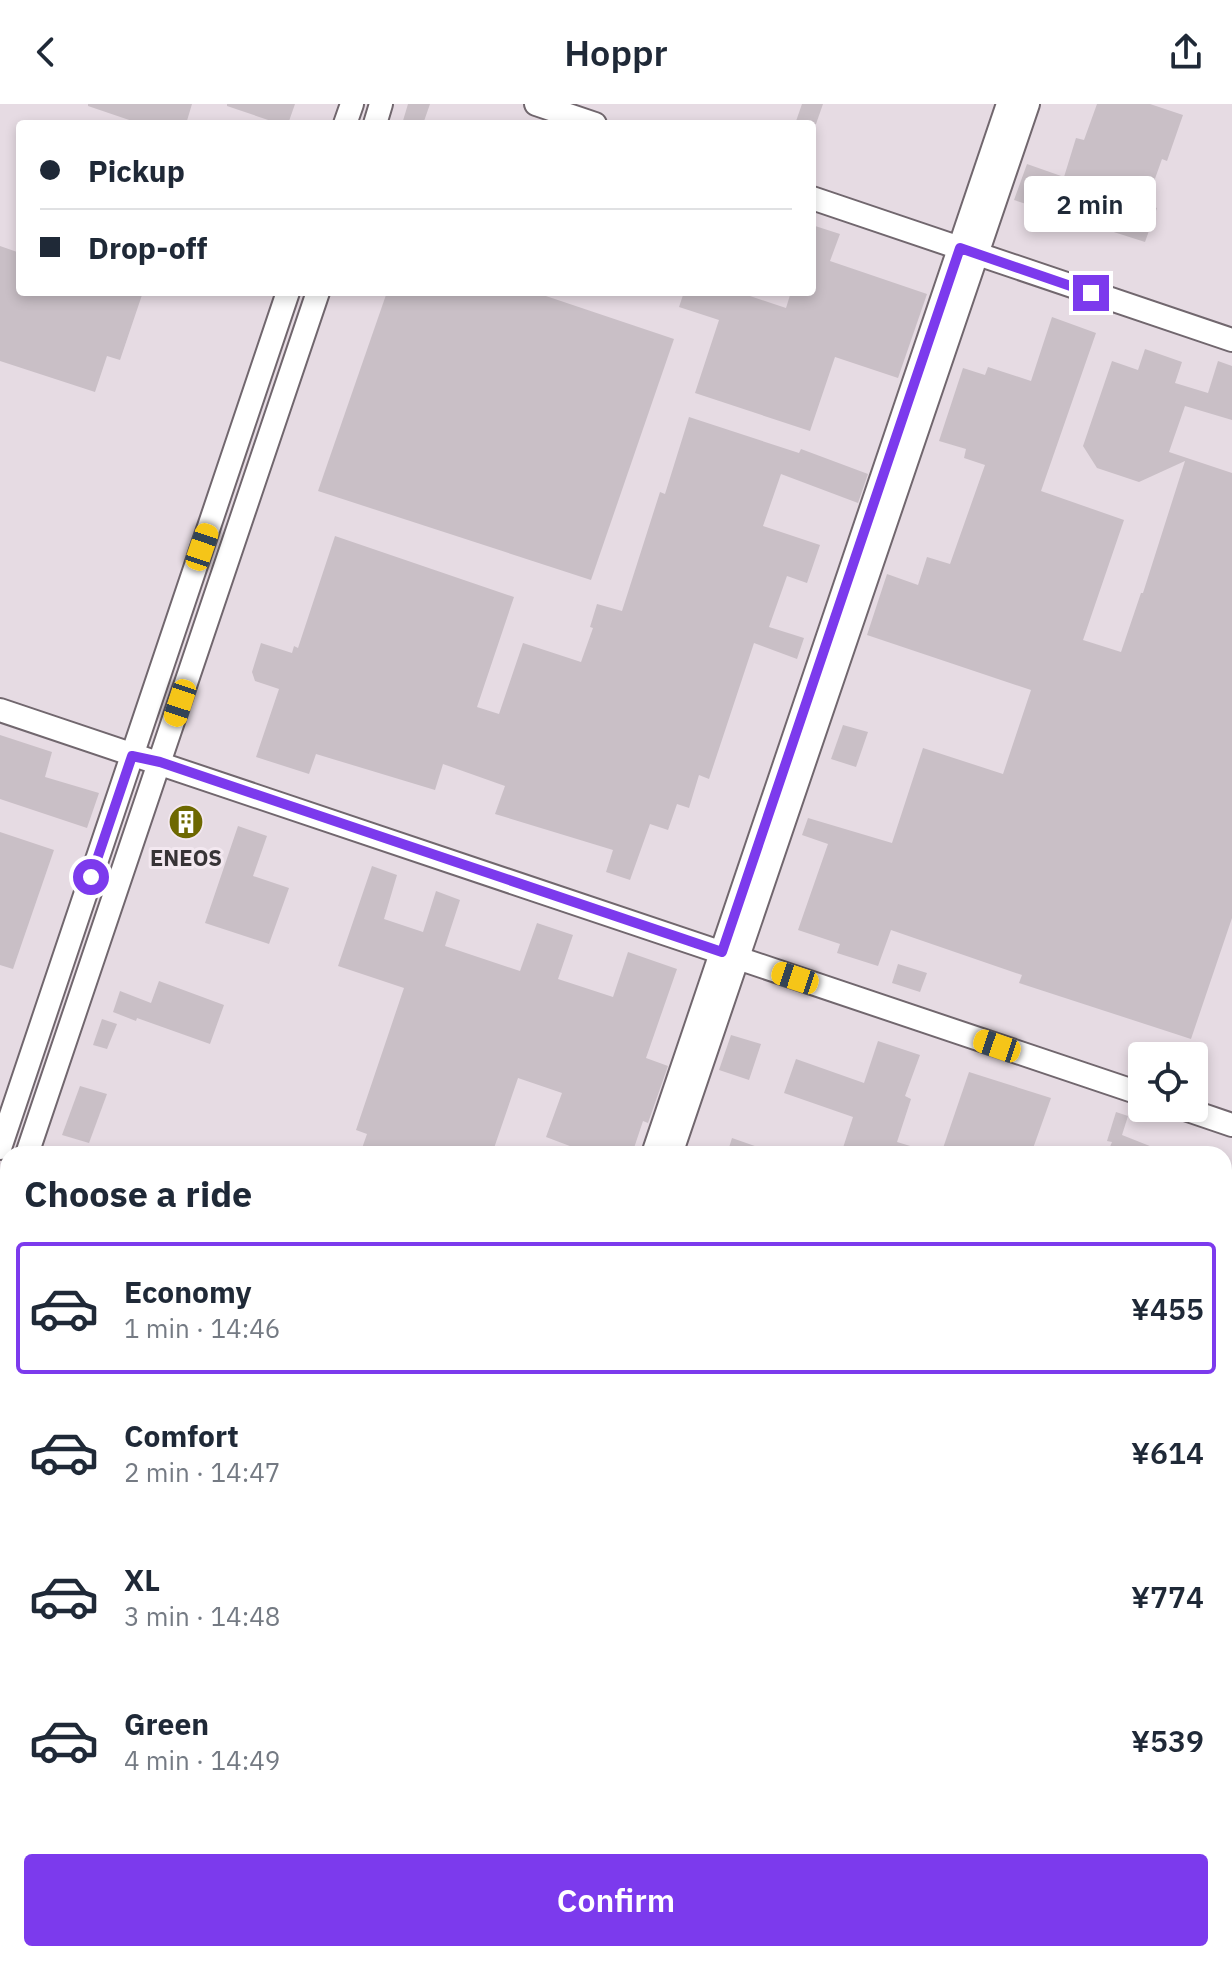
<!DOCTYPE html>
<meta charset="utf-8">
<style>
body{margin:0;font-family:"IBM Plex Sans",sans-serif;background:#f2f2f3;color:#1f2937;height:100vh;display:flex;flex-direction:column;font-size:30px;white-space:nowrap}
*{box-sizing:border-box;margin:0}
p{font-size:26px;color:#747a83}
.icon{flex:none;width:44px;height:44px;fill:none;stroke:currentColor;stroke-width:2;stroke-linecap:round;stroke-linejoin:round}
.map{position:relative;flex:1;overflow:hidden}
.sheet{position:absolute;left:0px;top:1042px;width:1232px;height:816px;display:flex;flex-direction:column;background:#fff;border-radius:24px 24px 0 0;box-shadow:0 4px 12px #0003}
.sheet>*{flex:none}
.top-card{position:absolute;left:16px;top:16px;width:800px;height:176px;border-radius:8px;box-shadow:0 4px 12px #0003;display:grid;align-content:center;height:176px;padding:0 24px;background:#fff}
.fabs{position:absolute;left:1128px;top:938px;display:grid;gap:16px}
.fabs a{display:grid;place-items:center;width:80px;height:80px;border-radius:8px;background:#fff;box-shadow:0 4px 12px #0003;font-size:40px}
.end{position:absolute;width:36px;height:36px;margin:-18px;border:10px solid #7c3aed;background:#fff;box-shadow:0 0 0 4px #fff}
.from{border-radius:50%}
.bubble{position:absolute;height:56px;border-radius:8px;background:#fff;box-shadow:0 4px 12px #0003;font-size:26px;font-weight:600;line-height:56px;text-align:center}
.car{position:absolute;width:24px;height:48px;margin:-24px -12px;border-radius:10px;box-shadow:0 0 6px 2px #0007;background:linear-gradient(#f5c518 24%,#345 0 40%,#f5c518 0 76%,#345 0 86%,#f5c518 0)}
.top-card b{display:flex;align-items:center;gap:28px;height:76px;font-size:30px}
.top-card b+b{border-top:2px solid #e0e1e3}
.top-card i{width:20px;height:20px;background:#1f2937}
ul{padding:0;list-style:none}
li{display:flex;align-items:center;gap:24px;height:132px;margin:0 16px 12px;padding:0 8px;border:4px solid transparent;border-radius:8px}
li div{flex:1}
li b{display:block;font-size:30px}
li em{font-style:normal;font-weight:600}
li.on{border-color:#7c3aed}
li>.icon{width:72px;height:72px;stroke-width:1.5}
h2{padding:0 24px;font-size:36px;line-height:96px}
.primary-button{display:flex;gap:16px;margin-top:auto;padding:16px 24px}
.primary-button a{flex:1;height:92px;border-radius:8px;background:#7c3aed;color:#fff;font-size:32px;font-weight:600;line-height:92px;text-align:center}
header{display:flex;justify-content:space-between;align-items:center;height:104px;padding:0 24px;background:#fff;font-size:36px;font-weight:600}
.map>svg:first-child{display:block}
.green{fill:#d1ce8d}
.building{fill:#c9bfc6}
.lines{fill:none;stroke-linecap:round;stroke-linejoin:round}
.minor-casing{stroke:#71676e;stroke-width:26}
.highway-casing{stroke:#71676e;stroke-width:36}
.minor{stroke:#fff;stroke-width:22}
.highway{stroke:#fff;stroke-width:32}
.route{stroke:#7c3aed;stroke-width:10}
.labels{text-anchor:middle;stroke-width:6;stroke-linejoin:round;paint-order:stroke}
.poi-label{font-size:22px;font-weight:bold;fill:#373336;stroke:#f3e8f0}
</style>
<header><svg class="icon" aria-label="back" viewBox="0 0 24 24"><path d="M15 5l-7 7 7 7"/></svg>Hoppr<svg class="icon" aria-label="share" viewBox="0 0 24 24"><path d="M12 15V3M7 8l5-5 5 5M5 13v7h14v-7"/></svg></header>
<div class="map">
<svg width="1232" height="1858" viewBox="0 0 1232 1858">
<rect width="100%" height="100%" fill="#e6dbe3"/>
<!-- green -->
<path class="green" d="M1059,1850h165l8,3v5h-175z"/>
<!-- building -->
<g class="building">
<path d="M88,0h104l-6,20h-45l-53,-18z"/>
<path d="M227,0h68l-7,20h-8l-53,-18z"/>
<path d="M408,0h22l-7,20h-21z"/>
<path d="M802,0h21l-7,20h-21z"/>
<path d="M1097,0h53l33,11 -16,46 -5,-2 -16,45 11,4 -12,34 -131,-42 13,-36 37,13 12,-39 8,2z"/>
<path d="M812,121l28,9 -10,27 97,33 -29,84 -63,-21 -25,74 -115,-38 24,-73 -40,-13 5,-15h64l-1,3 39,13 5,-16h21z"/>
<path d="M0,142l20,7v39h123l-23,68 -13,-4 -12,36 -95,-31z"/>
<path d="M387,188h147l140,47 -83,241 -273,-89z"/>
<path d="M1052,213l44,16 -55,158 83,29 -41,120 38,12 20,-59h2l42,-132 -46,21 -42,-14 -14,-22 29,-85 26,9 7,-21 37,13 -7,21 33,10 10,-32 14,5v54l-47,-14 -16,46 63,21v445l-41,121 -172,-56 3,-8 -131,-45 -13,36 -41,-13 3,-9 -42,-14 30,-86 -26,-9 6,-17 84,25 31,-95 80,26 28,-84 -164,-55 20,-61 31,11 9,-28 23,7 35,-99 -21,-7 2,-9 -27,-8 24,-73 22,7 3,-8 43,14z"/>
<path d="M689,313l110,36 2,-4 67,25 -10,29 -77,-29 -18,52 57,19 -13,38 -20,-7 -18,51 35,11 -7,21 -43,-16 -45,136 -10,-4 -10,33 -12,-4 -9,26 -18,-6 -20,56 -24,-8 7,-22 -118,-36 10,-28 -62,-22 -8,26 -119,-36 -7,20 -53,-17 23,-68 -24,-8 -3,-9 9,-29 31,10 2,-7 4,2 37,-112 179,61 -37,110 22,7 24,-71 58,19 12,-34 -3,-1 7,-23 25,7 38,-119 5,2z"/>
<path d="M843,621l25,7 -12,35 -25,-8z"/>
<path d="M0,631l52,17 -7,25 54,16 -12,35 -87,-29z"/>
<path d="M193,705l8,16 -23,11 -8,-16z"/>
<path d="M238,722l29,10 -14,40 36,12 -20,56 -64,-21z"/>
<path d="M0,728l54,18 -41,119 -13,-4z"/>
<path d="M372,762l25,9 -13,44 39,13 13,-41 24,9 -15,46 75,25 17,-48 36,12 -15,44 55,18 15,-45 49,17 -31,89 22,8 -20,57 -5,-2 -11,33h-41l-45,-17 16,-44 -44,-15 -26,76h-132l7,-20 -11,-4 48,-142 -66,-22z"/>
<path d="M898,860l29,9 -7,19 -28,-9z"/>
<path d="M159,877l65,24 -14,39 -73,-26 -1,3 -23,-9 7,-21 31,12z"/>
<path d="M102,915l15,5 -10,25 -14,-4z"/>
<path d="M731,931l30,9 -12,36 -30,-10z"/>
<path d="M878,937l42,14 -15,41 6,3 -14,43 30,9 -1,3h-85l12,-37 -69,-24 12,-34 68,24z"/>
<path d="M969,968l82,26 -20,56h-90z"/>
<path d="M80,982l27,8 -18,49 -27,-8z"/>
<path d="M1116,1008l12,4 -6,19 48,19h-63l5,-12 -5,-1z"/>
<path d="M732,1034l40,14 -1,2h-44z"/>
</g>
<g class="lines">
<defs>
<g id="minor">
<path d="M536,0l59,20"/>
<path d="M345,20l7,-20"/>
<path d="M375,20l6,-20"/>
<path d="M812,94l420,142"/>
<path d="M0,606l1142,384"/>
<path d="M1182,1004l50,17"/>
<path d="M0,1044l288,-856"/>
<path d="M27,1050l291,-862"/>
<path d="M653,1050l355,-1050"/>
<path d="M671,1050l357,-1050"/>
<path d="M0,1131l8,-24"/>
<path d="M1224,1139l8,-23"/>
<path d="M380,1858l3,-8"/>
<path d="M398,1858l3,-8"/>
<path d="M979,1858l3,-8"/>
</g>
<g id="highway">
<path d="M1224,1188l8,-28"/>
<path d="M1224,1278l8,-24"/>
<path d="M999,1858l2,-8"/>
<path d="M1028,1858l3,-8"/>
</g>
</defs>
<!-- minor casing -->
<use href="#minor" class="minor-casing"/>
<!-- highway casing -->
<use href="#highway" class="highway-casing"/>
<!-- minor -->
<use href="#minor" class="minor"/>
<!-- highway -->
<use href="#highway" class="highway"/>
</g>
<g class="lines">
<!-- route -->
<path class="route" d="M91,773l41,-121 28,6 562,190 238,-704 131,45"/>
</g>
<!-- icons -->
<defs>
<symbol id="building-disc" viewBox="-11 -11 22 22"><circle r="9.5" fill="#6d6800" stroke="#f3e8f0"/><path d="M-4-6H4V6H1V3H-1V6H-4ZM-2.5-4.3h1.7v1.8h-1.7ZM.8-4.3h1.7v1.8H.8ZM-2.5-1h1.7V.8h-1.7ZM.8-1h1.7V.8H.8Z" fill="#fff"/></symbol>
</defs>
<g fill-rule="evenodd">
<use href="#building-disc" x="166" y="698" width="40" height="40"/>
</g>
<g class="labels">
<!-- poi labels -->
<g class="poi-label">
<text x="186" y="762">ENEOS</text>
</g>
</g>
</svg>
<div class="fabs">
<a><svg class="icon" aria-label="locate" viewBox="0 0 24 24"><circle cx="12" cy="12" r="6"/><path d="M12 2v4M12 18v4M2 12h4M18 12h4"/></svg></a>
</div>
<i class="end from" style="left:91px;top:773px"></i>
<i class="end" style="left:1091px;top:189px"></i>
<div class="bubble" style="left:1024px;top:72px;width:132px">2 min</div>
<i class="car" style="left:202px;top:443px;rotate:19deg"></i>
<i class="car" style="left:180px;top:599px;rotate:198deg"></i>
<i class="car" style="left:795px;top:874px;rotate:288deg"></i>
<i class="car" style="left:997px;top:942px;rotate:289deg"></i>
<div class="top-card">
<b><i class="from"></i>Pickup</b>
<b><i></i>Drop-off</b>
</div>
<section class="sheet">
<h2>Choose a ride</h2>
<ul>
<li class="on"><svg class="icon" aria-label="car" viewBox="0 0 24 24"><path d="M5 17H2v-5l4-1 3-4h7l3 4 3 1v5h-3M9 17h6M6 11h13"/><circle cx="7" cy="17" r="2"/><circle cx="17" cy="17" r="2"/></svg><div><b>Economy</b><p>1 min · 14:46</p></div><em>¥455</em></li>
<li><svg class="icon" aria-label="car" viewBox="0 0 24 24"><path d="M5 17H2v-5l4-1 3-4h7l3 4 3 1v5h-3M9 17h6M6 11h13"/><circle cx="7" cy="17" r="2"/><circle cx="17" cy="17" r="2"/></svg><div><b>Comfort</b><p>2 min · 14:47</p></div><em>¥614</em></li>
<li><svg class="icon" aria-label="car" viewBox="0 0 24 24"><path d="M5 17H2v-5l4-1 3-4h7l3 4 3 1v5h-3M9 17h6M6 11h13"/><circle cx="7" cy="17" r="2"/><circle cx="17" cy="17" r="2"/></svg><div><b>XL</b><p>3 min · 14:48</p></div><em>¥774</em></li>
<li><svg class="icon" aria-label="car" viewBox="0 0 24 24"><path d="M5 17H2v-5l4-1 3-4h7l3 4 3 1v5h-3M9 17h6M6 11h13"/><circle cx="7" cy="17" r="2"/><circle cx="17" cy="17" r="2"/></svg><div><b>Green</b><p>4 min · 14:49</p></div><em>¥539</em></li>
</ul>
<div class="primary-button"><a>Confirm</a></div>
</section>
</div>
